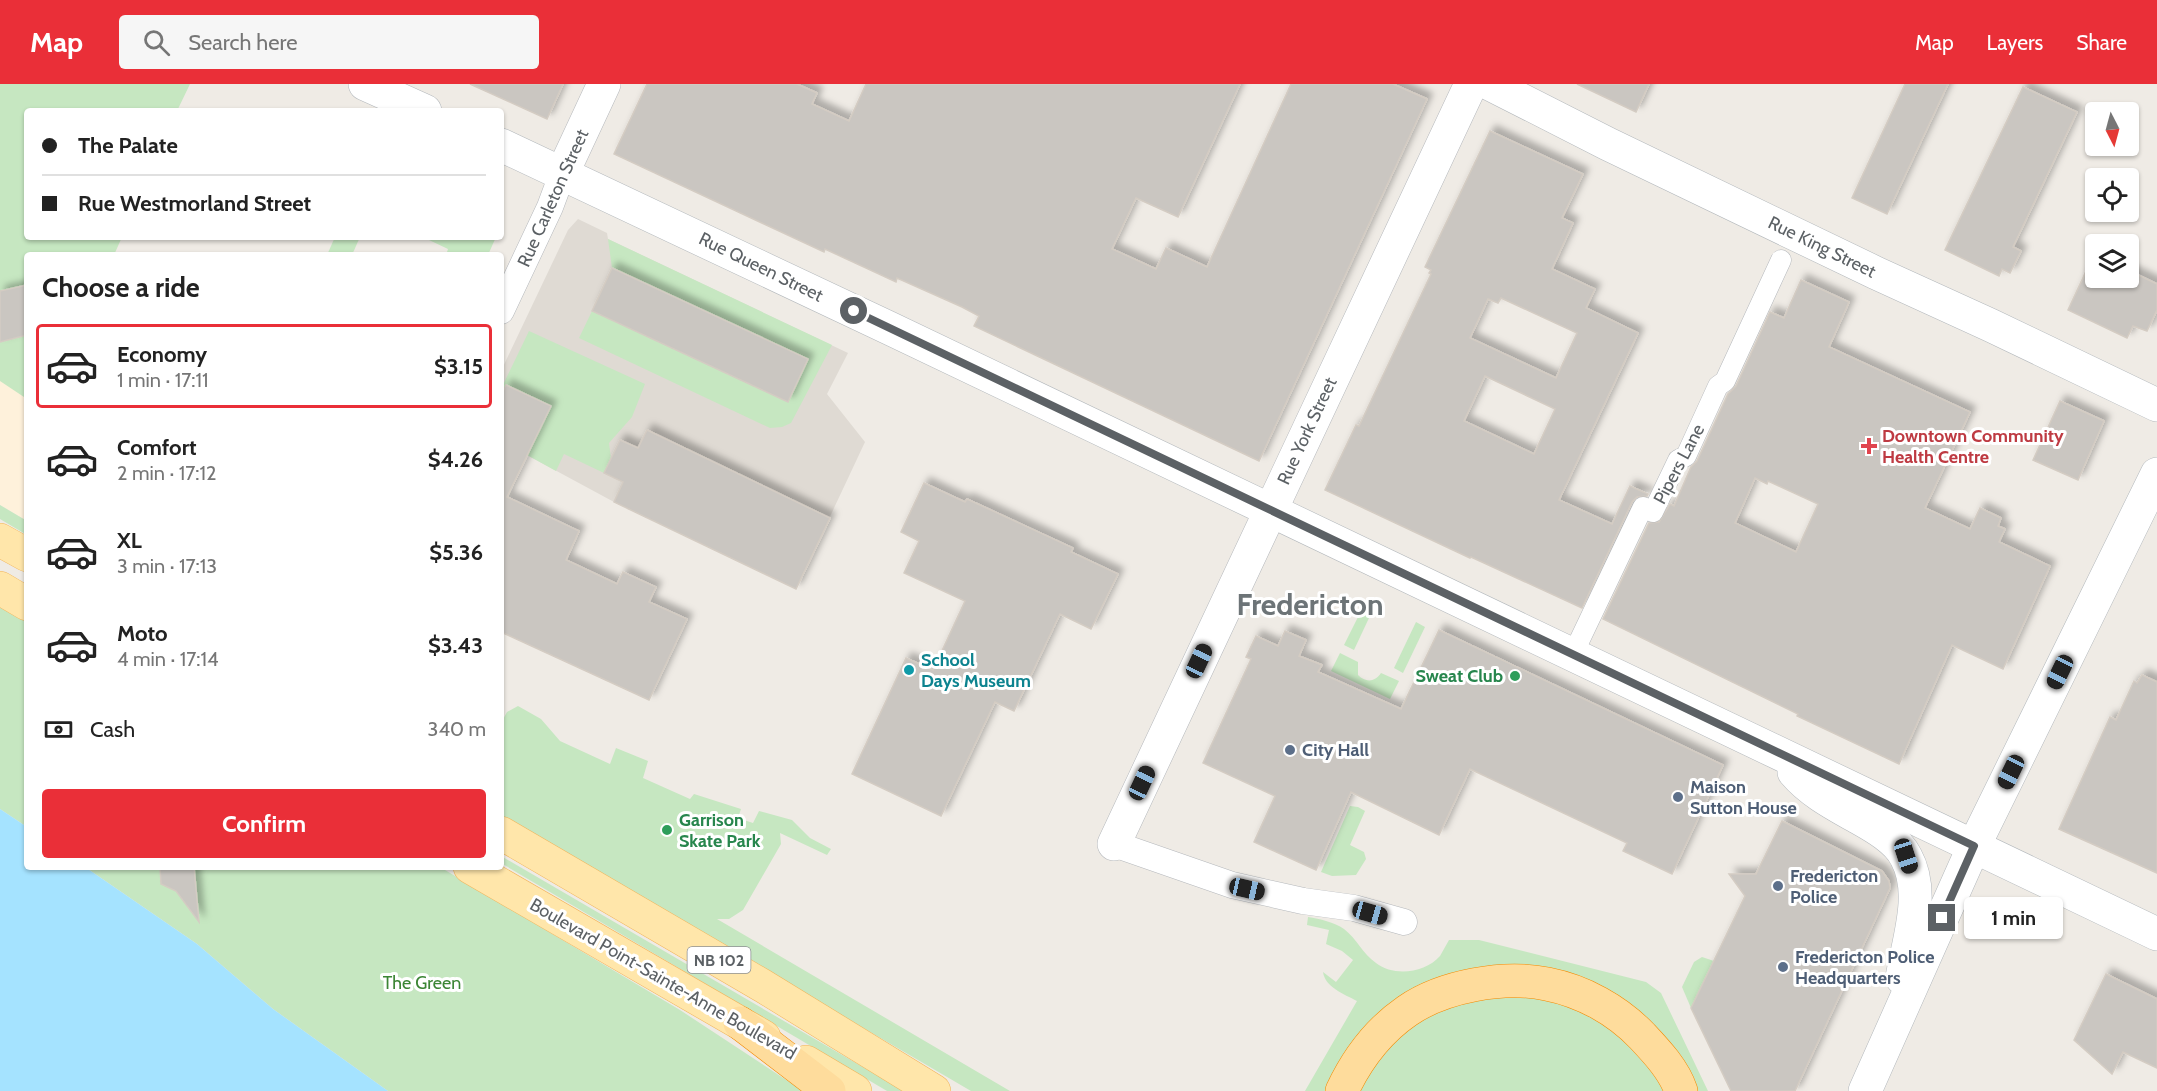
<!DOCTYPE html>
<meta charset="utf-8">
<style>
body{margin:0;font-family:Cabin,sans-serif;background:#f6f6f6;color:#222;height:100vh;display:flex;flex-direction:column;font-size:22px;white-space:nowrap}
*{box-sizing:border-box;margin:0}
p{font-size:20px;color:#767676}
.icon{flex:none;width:33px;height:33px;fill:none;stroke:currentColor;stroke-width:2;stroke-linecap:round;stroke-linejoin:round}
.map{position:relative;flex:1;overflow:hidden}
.panel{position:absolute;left:24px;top:168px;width:480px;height:618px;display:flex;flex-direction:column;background:#fff;border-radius:6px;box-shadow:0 2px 4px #0004}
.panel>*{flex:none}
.banner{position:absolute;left:24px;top:24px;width:480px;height:132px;border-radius:6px;box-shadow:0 2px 4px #0004;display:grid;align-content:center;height:132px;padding:0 18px;background:#fff}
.needle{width:39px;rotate:174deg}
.buttons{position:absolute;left:2085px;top:18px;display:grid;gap:12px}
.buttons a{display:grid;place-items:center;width:54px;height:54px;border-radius:6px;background:#fff;box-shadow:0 2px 4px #0004;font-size:30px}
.end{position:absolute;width:27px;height:27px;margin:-14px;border:8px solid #5c6165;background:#fff;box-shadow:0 0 0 3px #fff}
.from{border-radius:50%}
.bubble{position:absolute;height:42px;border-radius:6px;background:#fff;box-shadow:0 2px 4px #0004;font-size:20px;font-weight:700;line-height:42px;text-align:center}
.car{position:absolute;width:18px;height:36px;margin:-18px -9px;border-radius:8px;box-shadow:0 0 4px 2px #0007;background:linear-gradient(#222 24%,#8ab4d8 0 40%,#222 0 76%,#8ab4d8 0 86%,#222 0)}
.banner b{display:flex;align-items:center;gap:21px;height:57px;font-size:22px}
.banner b+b{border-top:2px solid #e0e0e0}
.banner i{width:15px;height:15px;background:#222}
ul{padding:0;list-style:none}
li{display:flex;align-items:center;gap:18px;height:84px;margin:0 12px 9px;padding:0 6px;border:3px solid transparent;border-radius:6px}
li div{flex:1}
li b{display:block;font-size:22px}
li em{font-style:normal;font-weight:700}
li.current{border-color:#ea2f38}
li>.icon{width:54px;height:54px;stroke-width:1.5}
h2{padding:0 18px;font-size:27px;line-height:72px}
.pay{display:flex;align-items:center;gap:15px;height:66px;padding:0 18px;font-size:22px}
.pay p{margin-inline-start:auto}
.button{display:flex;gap:12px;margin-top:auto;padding:12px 18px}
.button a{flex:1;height:69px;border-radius:6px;background:#ea2f38;color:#fff;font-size:24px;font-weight:700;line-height:69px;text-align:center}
header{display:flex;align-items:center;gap:36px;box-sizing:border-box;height:84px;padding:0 30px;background:#ea2f38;color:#fff}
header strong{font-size:28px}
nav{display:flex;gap:33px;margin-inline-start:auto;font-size:21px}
.search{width:420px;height:54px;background:#f6f6f6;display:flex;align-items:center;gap:15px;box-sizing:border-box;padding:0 21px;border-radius:6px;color:#767676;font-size:22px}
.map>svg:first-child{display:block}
.commercial{fill:#fef1db}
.education{fill:#dfdad3}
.green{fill:#c6e7c1}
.water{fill:#a5e3ff}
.building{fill:#cac6c1;stroke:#d4ccc3;stroke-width:1.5;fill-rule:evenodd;filter:url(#shadow)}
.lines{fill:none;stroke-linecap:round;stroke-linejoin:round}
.pedestrian-casing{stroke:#b5b8bc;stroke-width:21}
.minor-casing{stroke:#b5b8bc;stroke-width:27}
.tertiary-casing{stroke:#b5b8bc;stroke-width:34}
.secondary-casing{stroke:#b3b8bc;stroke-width:34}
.primary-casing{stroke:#f2b45a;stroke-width:34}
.trunk-casing{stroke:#f48900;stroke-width:34}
.pedestrian{stroke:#fff;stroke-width:20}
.minor{stroke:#fff;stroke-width:26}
.tertiary{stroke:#fff;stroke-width:33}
.secondary{stroke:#fff;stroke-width:33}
.primary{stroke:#ffe6aa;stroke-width:33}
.trunk{stroke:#fedc9c;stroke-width:33}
.route{stroke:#5c6165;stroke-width:8}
.health-dot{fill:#e0444e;stroke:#fff;stroke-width:2}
.culture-dot{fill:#0f9aa8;stroke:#fff;stroke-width:2}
.leisure-dot{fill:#2e9e5b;stroke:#fff;stroke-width:2}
.service-dot{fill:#5c6f8a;stroke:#fff;stroke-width:2}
.labels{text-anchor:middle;stroke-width:6;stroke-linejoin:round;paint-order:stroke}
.shield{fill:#fff;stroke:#8d9093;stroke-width:1.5}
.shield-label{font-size:16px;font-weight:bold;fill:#5c6165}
.street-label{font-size:18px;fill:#5c6165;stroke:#fff}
.health-label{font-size:18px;font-weight:bold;fill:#be3a42;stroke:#fff;text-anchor:start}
.culture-label{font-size:18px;font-weight:bold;fill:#0d838f;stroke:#fff;text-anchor:start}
.leisure-label{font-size:18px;font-weight:bold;fill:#27864d;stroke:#fff;text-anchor:end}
.service-label{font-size:18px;font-weight:bold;fill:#4e5e75;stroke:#fff;text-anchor:start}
.park-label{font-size:18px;fill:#3b8534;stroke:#fff}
.town-label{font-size:30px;font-weight:bold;fill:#6d7477;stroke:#fff}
</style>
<header>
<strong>Map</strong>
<div class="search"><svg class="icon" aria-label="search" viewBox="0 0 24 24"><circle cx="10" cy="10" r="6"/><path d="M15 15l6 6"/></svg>Search here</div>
<nav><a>Map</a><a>Layers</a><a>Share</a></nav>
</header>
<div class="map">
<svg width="2157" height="1007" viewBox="0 0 2157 1007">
<defs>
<filter id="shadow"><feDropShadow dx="5.5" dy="-5.5" stdDeviation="3" flood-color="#0004"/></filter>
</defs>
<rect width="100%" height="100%" fill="#efebe5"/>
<!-- commercial -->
<path class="commercial" d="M27,251v186l-27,-16v-163z"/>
<!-- education -->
<path class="education" d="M578,135l29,14 1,6 240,114 -21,41 38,48 -69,147 -182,-87 -87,-47 23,-49 -49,-24v-11l67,-141z"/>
<!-- green -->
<g class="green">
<path d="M0,0h190l-13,27h-150v126h95l-8,18h-87v144l-27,-18z"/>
<path d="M335,153h25l-8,18h-25z"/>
<path d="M430,153h66l-8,18h-42l2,-6 -19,-9z"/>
<path d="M608,155l224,106 -41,78 -9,4 -12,1 -191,-90 13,-27 196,91 20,-43 -196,-91z"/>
<path d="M529,247l116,53 -13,33 -23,26 2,16 -7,14 -40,-19 -8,17 -29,-16 23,-49 -43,-21 -6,11v-7z"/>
<path d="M0,421l27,16v14l-27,-16z"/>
<path d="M1367,515l9,4 -22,47 -10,-5z"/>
<path d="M0,521l27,16v206l-27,-18z"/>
<path d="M1416,538l9,5 -22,46 -9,-5z"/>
<path d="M1340,569l18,9v13c8,8 17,7 23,-2l18,8 -9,18 -59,-28z"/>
<path d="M518,622l23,13 19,22 50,23 6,-16 32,13 -5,17 47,21 4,-5 47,15 -3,9 15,5 6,-12 33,9 18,18 21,11 -4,6 -47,-22 1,11 -38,66 -14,9h-12l293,172h-39l-470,-275v-93l6,-11z"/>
<path d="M1350,722l8,1 7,4 -15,34 14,7 2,7 -10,16 -24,1 -11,-4z"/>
<path d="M501,772l403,235h-17l-386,-228z"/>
<path d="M85,783h355l240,143 123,81h-415l-115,-82 -76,-65z"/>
<path d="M1308,833c12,2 26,5 36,12 12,9 19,25 32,34 18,14 49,10 64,-7 3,-5 6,-11 9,-16h30l167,42 15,11 47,98h-12l-20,-36 -192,-87 -157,123h-22l52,-90c-13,-7 -32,-14 -34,-29l13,10 17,-22 -11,-9 -16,-7 3,-14 -22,-5z"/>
<path d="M1702,873l12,4 -23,47 -9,-21 12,-25z"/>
<path d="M1486,911l76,5 46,22 52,59 5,10h-307l10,-21 46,-48 35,-18z"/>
</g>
<!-- water -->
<path class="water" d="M0,725l27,18v40h58l112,77 76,65 115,82h-388z"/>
<!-- building -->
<g class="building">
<path d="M470,0h93l-16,35z"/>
<path d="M647,0h150l20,9 -5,11 37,17 17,-37h374l-62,133 -42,-19 -24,51 44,20 10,-21 41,19 84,-183h102l34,15 -168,362 -285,-135 5,-10 -17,-9 -65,-29 -1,4 -71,-33 -1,3 -210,-98z"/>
<path d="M1577,0h72l-13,28z"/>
<path d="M1905,0h43l-61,130 -35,-16z"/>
<path d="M2023,3l54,25 -64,135 8,4 -11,22 -8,-4 -3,7 -54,-26z"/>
<path d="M1490,47l93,43 -21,44 11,5 -21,46 43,20 -9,19 52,25 -79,167 53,24 18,-38 18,8 -1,2 -10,1 -5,5 -50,106 -111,-51 -1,1 -145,-68 31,-65 3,1 72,-152 -2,-1 2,-3 -6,-3zM1501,214l76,35 -21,45 -86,-40 18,-39 10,4zM1485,292l70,33 -21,45 -70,-33z"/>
<path d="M2094,170h2v24h32v-8l29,14v26l-10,21 -14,-5 -6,12 -59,-28z"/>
<path d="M612,184l196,91 -20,43 -196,-91z"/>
<path d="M1801,196l48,22 -20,45 141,65 -45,96 45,21 10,-21 21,10 -3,8 7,3 -6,13 51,24 -47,103 -51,-24 -53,119 -102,-48 1,-2 -195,-95 46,-96 10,-1 11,-18 4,2 17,-39 6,-6 31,-67 8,-8 34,-74 14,6zM1755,394l12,6 1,-3 50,23 -22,48 -61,-29z"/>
<path d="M27,201v50l-27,7v-51z"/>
<path d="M506,301l45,21 -44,91 72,34 -13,29 51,24 6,-12 33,15 -7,15 38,17 -38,81 -148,-68v-236z"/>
<path d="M2060,317l44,20 -26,59 -45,-20z"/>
<path d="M647,346l183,88 -34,71 -182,-87 9,-20 -19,-9 16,-33 18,8z"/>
<path d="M924,399l41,19 2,-3 106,49 -2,4 47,22 -27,55 -31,-15 -46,97 -19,-9 -54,114 -89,-42 54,-116 27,12 32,-69 -61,-28 15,-32 -18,-9z"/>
<path d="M1439,546l284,135 -51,109 -49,-23 4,-8 -157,-74 -31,66 -88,-43 -35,78 -62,-28 21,-46 -72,-33 48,-104 -5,-2 10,-21 22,10 7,-15 21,9 -7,16 23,9 -4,7 83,37z"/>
<path d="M2142,591l15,7v191l-98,-44 51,-112 6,3 18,-39 3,2z"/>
<path d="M1782,737l100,50 7,10 1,7 -95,203h-64l-40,-83 54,-112 -16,-22h27z"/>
<path d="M160,783h34l5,55 -23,-31 -15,-7z"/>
<path d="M2106,890l51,25v69l-34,-16 -11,22 -38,-34z"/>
</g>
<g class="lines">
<defs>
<path id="pedestrian" d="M1573,570l70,-147 10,5 25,-52 8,-4 32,-70 7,-5 56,-121"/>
<g id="minor">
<path d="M501,227l49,-104 13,-35"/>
<path d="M1114,760l118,41 71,16 51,7 50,14"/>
</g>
<g id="tertiary">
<path d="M563,88l41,-88"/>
<path d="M1114,760l357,-760"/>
</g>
<g id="secondary">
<path d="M365,0l60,27"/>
<path d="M1490,0l118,60 268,129 114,52 167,80"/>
<path d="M501,61l388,183 1268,606"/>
<path d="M1794,688c17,20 40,32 63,45 16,9 40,22 49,40 20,36 2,84 -4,121"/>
<path d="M1865,1007l109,-245 183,-372"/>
</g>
<g id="primary">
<path d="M0,456l27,15"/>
<path d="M0,504l27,16"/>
<path d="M501,749l262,153 171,105"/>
<path d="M470,783l294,170"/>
<path d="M806,978l49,29"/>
</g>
<g id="trunk">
<path d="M740,939l89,68"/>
<path d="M1342,1007c15,-32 36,-60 65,-80 36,-25 97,-36 140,-27 36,7 70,26 95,52 15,16 32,34 39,55"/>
</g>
</defs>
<!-- pedestrian casing -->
<use href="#pedestrian" class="pedestrian-casing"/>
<!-- minor casing -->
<use href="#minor" class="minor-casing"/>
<!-- tertiary casing -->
<use href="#tertiary" class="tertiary-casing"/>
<!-- secondary casing -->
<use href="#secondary" class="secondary-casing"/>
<!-- primary casing -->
<use href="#primary" class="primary-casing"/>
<!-- trunk casing -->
<use href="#trunk" class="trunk-casing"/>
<!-- pedestrian -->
<use href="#pedestrian" class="pedestrian"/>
<!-- minor -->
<use href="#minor" class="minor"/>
<!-- tertiary -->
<use href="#tertiary" class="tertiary"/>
<!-- secondary -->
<use href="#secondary" class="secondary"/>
<!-- primary -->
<use href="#primary" class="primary"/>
<!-- trunk -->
<use href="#trunk" class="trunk"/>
</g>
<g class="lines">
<!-- route -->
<path class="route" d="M854,227l1120,535 -32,72"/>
</g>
<!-- markers -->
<path class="health-dot" d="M1866 353h6v6h6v6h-6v6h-6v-6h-6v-6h6z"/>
<circle class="culture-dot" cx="909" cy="586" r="6"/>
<g class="leisure-dot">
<circle cx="1515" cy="592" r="6"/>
<circle cx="667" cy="746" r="6"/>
</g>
<g class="service-dot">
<circle cx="1290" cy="666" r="6"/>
<circle cx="1678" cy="713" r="6"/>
<circle cx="1778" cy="802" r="6"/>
<circle cx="1783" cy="883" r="6"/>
</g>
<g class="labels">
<!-- shield labels -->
<rect class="shield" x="687.5" y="863" width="63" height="26" rx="4.5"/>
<g class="shield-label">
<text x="719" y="882">NB 102</text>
</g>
<!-- street labels -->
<g class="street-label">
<text transform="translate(553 114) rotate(-66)" y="6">Rue Carleton Street</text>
<text transform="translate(1822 163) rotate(26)" y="6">Rue King Street</text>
<text transform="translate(761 183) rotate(26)" y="6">Rue Queen Street</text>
<text transform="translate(1307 347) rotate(-65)" y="6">Rue York Street</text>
<text transform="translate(1679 380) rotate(-62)" y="6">Pipers Lane</text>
<text transform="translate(663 895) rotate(30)" y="6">Boulevard Point-Sainte-Anne Boulevard</text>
</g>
<!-- health labels -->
<g class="health-label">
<text x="1882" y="358">Downtown Community<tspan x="1882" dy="21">Health Centre</tspan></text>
</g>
<!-- culture labels -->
<g class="culture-label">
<text x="921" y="582">School<tspan x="921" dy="21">Days Museum</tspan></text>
</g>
<!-- leisure labels -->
<g class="leisure-label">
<text x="1503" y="598">Sweat Club</text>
<text x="679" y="742" text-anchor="start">Garrison<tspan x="679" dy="21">Skate Park</tspan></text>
</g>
<!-- service labels -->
<g class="service-label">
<text x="1302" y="672">City Hall</text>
<text x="1690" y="709">Maison<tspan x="1690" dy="21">Sutton House</tspan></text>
<text x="1790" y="798">Fredericton<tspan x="1790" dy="21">Police</tspan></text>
<text x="1795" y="879">Fredericton Police<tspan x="1795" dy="21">Headquarters</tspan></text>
</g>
<!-- park labels -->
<g class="park-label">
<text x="422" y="905">The Green</text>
</g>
<!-- town labels -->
<g class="town-label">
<text x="1310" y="531">Fredericton</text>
</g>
</g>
</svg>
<div class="buttons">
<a><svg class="needle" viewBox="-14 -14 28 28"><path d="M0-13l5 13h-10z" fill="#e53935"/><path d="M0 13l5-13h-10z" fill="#767676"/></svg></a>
<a><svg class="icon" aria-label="locate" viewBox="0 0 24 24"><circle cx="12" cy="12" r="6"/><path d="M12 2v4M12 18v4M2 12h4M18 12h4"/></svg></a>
<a><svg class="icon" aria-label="layers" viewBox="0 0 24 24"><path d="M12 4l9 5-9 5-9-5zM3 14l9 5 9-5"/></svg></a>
</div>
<i class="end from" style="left:854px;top:227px"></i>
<i class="end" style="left:1942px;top:834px"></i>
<div class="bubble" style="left:1964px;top:813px;width:99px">1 min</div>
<i class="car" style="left:1199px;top:577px;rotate:25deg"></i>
<i class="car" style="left:2060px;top:588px;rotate:206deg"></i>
<i class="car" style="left:2011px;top:688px;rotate:206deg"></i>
<i class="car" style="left:1142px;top:699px;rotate:25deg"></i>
<i class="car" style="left:1906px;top:772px;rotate:162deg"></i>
<i class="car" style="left:1247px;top:805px;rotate:103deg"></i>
<i class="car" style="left:1370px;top:829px;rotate:106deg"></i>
<div class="banner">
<b><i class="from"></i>The Palate</b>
<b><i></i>Rue Westmorland Street</b>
</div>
<section class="panel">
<h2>Choose a ride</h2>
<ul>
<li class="current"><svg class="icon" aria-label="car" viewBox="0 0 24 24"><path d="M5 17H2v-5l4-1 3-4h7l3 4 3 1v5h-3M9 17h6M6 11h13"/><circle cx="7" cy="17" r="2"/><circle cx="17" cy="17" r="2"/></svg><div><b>Economy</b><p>1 min · 17:11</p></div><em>$3.15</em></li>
<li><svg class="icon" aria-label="car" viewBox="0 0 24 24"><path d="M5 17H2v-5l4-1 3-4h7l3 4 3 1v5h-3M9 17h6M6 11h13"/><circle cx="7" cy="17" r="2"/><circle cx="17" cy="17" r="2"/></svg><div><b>Comfort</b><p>2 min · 17:12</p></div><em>$4.26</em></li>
<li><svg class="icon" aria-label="car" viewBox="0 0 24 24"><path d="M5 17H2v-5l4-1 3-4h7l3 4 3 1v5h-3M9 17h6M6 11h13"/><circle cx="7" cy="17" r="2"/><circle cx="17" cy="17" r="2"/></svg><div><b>XL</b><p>3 min · 17:13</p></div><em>$5.36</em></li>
<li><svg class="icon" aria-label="car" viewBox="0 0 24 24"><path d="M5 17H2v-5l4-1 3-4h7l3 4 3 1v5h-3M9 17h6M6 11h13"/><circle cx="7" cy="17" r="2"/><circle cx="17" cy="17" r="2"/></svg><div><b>Moto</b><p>4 min · 17:14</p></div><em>$3.43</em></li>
</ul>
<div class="pay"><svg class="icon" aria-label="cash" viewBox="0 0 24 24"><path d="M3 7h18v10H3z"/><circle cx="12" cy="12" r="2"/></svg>Cash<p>340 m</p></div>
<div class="button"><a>Confirm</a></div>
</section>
</div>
